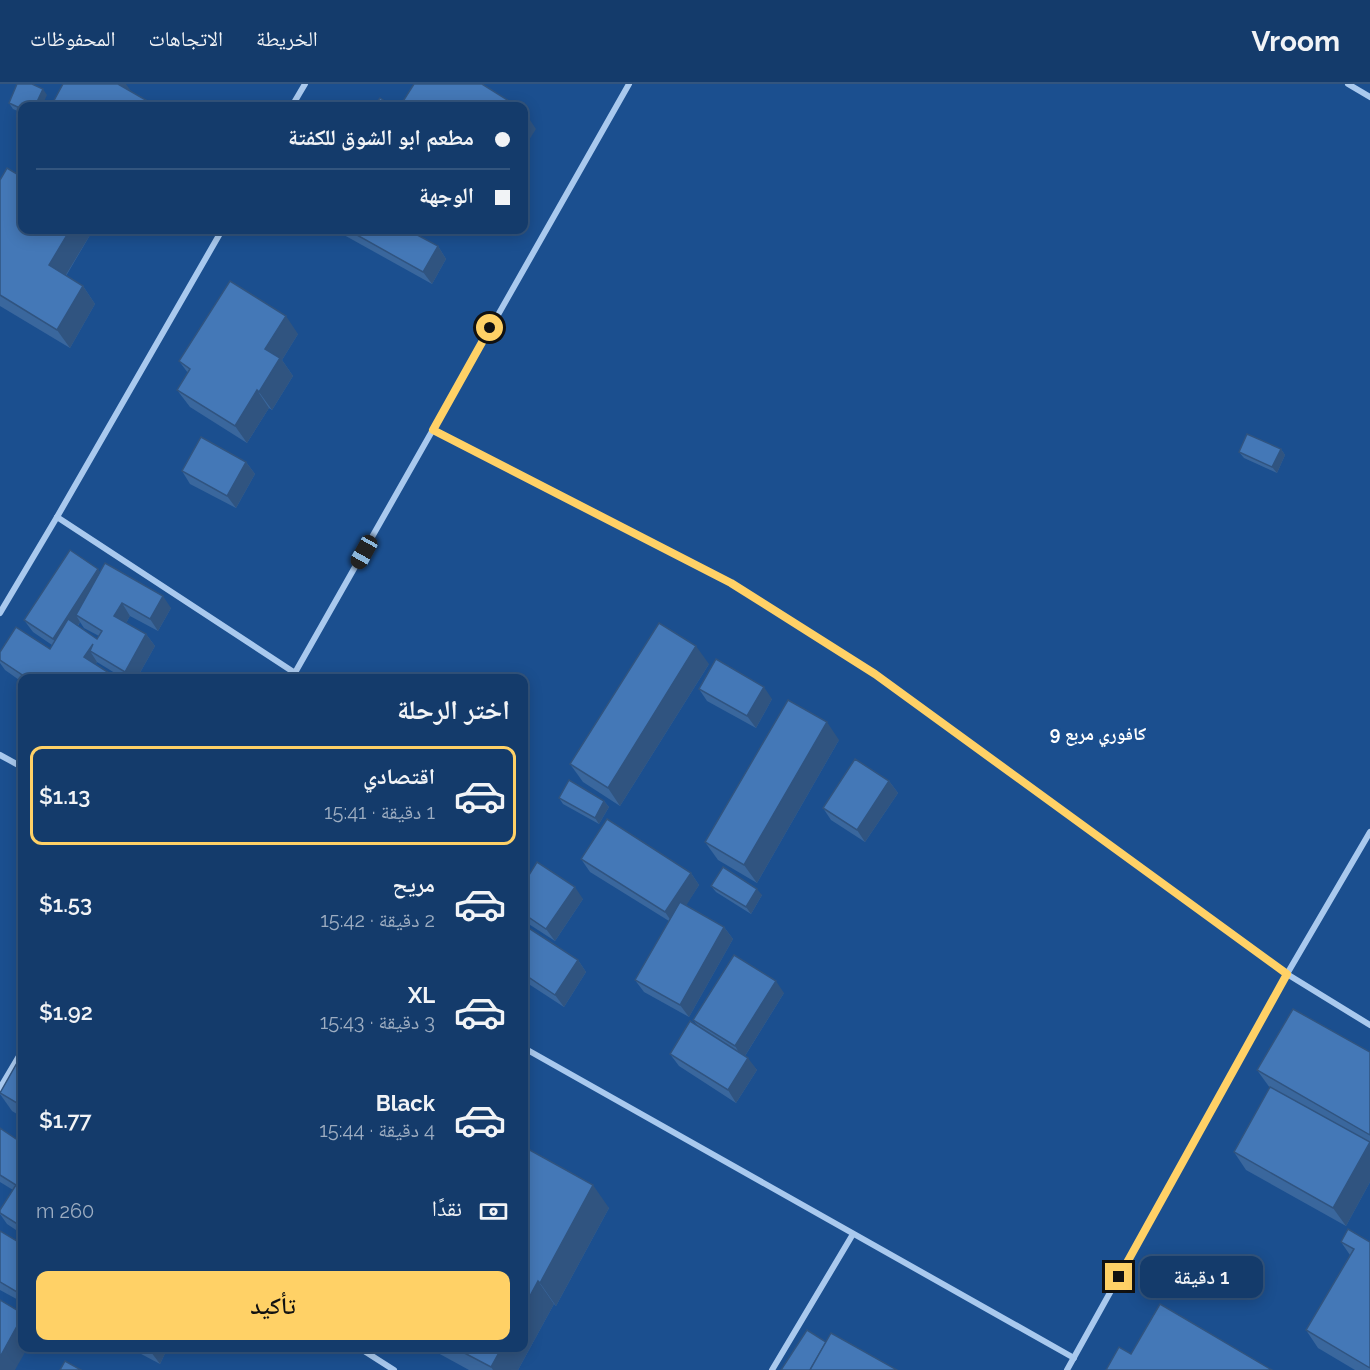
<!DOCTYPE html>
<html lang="ar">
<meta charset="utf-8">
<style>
body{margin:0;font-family:Raleway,"Noto Naskh Arabic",sans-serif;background:#1d4271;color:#f1f3f6;direction:rtl;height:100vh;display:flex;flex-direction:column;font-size:22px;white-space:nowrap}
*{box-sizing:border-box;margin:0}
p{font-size:20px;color:#9dadc1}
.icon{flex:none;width:33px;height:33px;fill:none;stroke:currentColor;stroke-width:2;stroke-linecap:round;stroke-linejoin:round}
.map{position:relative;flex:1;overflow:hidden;direction:ltr}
.panel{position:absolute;left:18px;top:590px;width:510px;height:678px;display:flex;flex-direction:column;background:#143b6b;border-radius:12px;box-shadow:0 3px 15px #0003,0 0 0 2px #33557e;direction:rtl}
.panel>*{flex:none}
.guide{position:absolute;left:18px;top:18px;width:510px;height:132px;border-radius:12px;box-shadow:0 3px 15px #0003,0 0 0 2px #33557e;direction:rtl;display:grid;align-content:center;height:132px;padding:0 18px;background:#143b6b}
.end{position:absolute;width:27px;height:27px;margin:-14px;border:8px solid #ffd166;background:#111;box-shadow:0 0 0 3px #111}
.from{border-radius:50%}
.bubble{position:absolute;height:42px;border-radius:12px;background:#143b6b;box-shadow:0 3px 15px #0003,0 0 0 2px #33557e;font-size:20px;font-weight:600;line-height:42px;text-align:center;direction:rtl}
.car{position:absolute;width:18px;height:36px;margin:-18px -9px;border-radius:8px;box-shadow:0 0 4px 2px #0007;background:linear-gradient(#222 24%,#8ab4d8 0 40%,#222 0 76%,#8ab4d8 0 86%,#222 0)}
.guide b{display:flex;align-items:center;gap:21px;height:57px;font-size:22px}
.guide b+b{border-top:2px solid #33557e}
.guide i{width:15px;height:15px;background:#f1f3f6}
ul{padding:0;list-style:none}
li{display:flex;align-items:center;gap:18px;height:99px;margin:0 12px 9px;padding:0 6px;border:3px solid transparent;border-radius:12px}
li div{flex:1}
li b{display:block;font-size:22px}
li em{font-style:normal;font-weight:600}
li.current{border-color:#ffd166}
li>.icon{width:54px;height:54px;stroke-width:1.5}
h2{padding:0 18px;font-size:27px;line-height:72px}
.pay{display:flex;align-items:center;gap:15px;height:66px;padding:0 18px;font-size:22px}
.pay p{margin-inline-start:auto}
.action{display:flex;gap:12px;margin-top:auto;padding:12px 18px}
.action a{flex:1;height:69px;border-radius:12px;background:#ffd166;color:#111;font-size:24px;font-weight:600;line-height:69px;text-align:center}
header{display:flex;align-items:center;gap:36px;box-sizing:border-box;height:84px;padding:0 30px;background:#143b6b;border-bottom:2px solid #33557e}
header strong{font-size:28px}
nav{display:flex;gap:33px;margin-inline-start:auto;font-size:21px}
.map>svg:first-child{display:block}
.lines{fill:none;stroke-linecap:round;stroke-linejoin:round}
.minor{stroke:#a9c9ee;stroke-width:6}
.wall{fill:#3a679d;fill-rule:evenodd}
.shaded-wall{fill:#305480}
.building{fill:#4478b7;stroke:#305480;stroke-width:1.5}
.route{stroke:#ffd166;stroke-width:8}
.labels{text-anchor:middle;stroke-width:5;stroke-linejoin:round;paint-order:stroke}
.neighbourhood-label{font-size:18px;font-weight:bold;fill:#fff;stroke:#1b4f8f}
</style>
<header>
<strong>Vroom</strong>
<nav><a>الخريطة</a><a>الاتجاهات</a><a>المحفوظات</a></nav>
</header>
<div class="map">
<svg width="1370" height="1286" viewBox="0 0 1370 1286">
<rect width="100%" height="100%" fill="#1b4f8f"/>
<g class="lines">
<!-- minor -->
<g class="minor">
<path d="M1348,0l22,13"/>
<path d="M292,22l13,-22"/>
<path d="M433,346l298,153 144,91 412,300 83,51"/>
<path d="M57,433l238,156"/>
<path d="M0,529l57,-96 165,-287"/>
<path d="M292,594l337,-594"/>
<path d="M0,671l22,12"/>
<path d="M524,964l550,310"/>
<path d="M0,1004l22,-37"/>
<path d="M358,1263l36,23"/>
<path d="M772,1286l81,-136"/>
<path d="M1067,1286l220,-396 83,-142"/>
</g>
</g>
<!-- wall -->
<g class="wall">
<path d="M47,11l-25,11v7l-9,-4 -4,-6z"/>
<path d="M0,96l93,50 -27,46 17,10 12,18 -25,44 -70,-42z"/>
<path d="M335,146h73l30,16 8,13 -14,25z"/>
<path d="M298,250l-16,26 11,16 -21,34 -3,-2 -22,35 -57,-36 -13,-17 11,-17 -9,-12z"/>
<path d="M1281,365l4,6 -8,18 -33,-15 -5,-6z"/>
<path d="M246,378l9,12 -19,34 -46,-24 -8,-13z"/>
<path d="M100,488l71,36 -13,23 -28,-15 -4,7 20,11 9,12 -18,32h-14l-26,-16 -1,2 21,14h-95v4l-17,-12 -5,-7v-11l50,-3 2,-4 -19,-13 -9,-12zM80,538l4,6 15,8 -2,3 -19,-13z"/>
<path d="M709,580l-89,142 -37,-24 -13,-18z"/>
<path d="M699,605l73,10 -16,29 -49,-27z"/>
<path d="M839,656l-82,143 -39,-23 -13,-18z"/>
<path d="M889,697l9,12 -33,49 -34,-22 -8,-12z"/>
<path d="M559,714l45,3 5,6 -10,17 -36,-20z"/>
<path d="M581,775l110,14 8,12 -13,20 38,22 9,12 -44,78 -45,-25 -9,-12 34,-59 -79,-49z"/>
<path d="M524,799l59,16 -28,42 -31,-20z"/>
<path d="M711,802l51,9 -11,19 -35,-22z"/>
<path d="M524,841l54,35 8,12 -22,35 -40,-26z"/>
<path d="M784,909l-39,63 12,14 -21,33 -57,-37 -9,-12 27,-29 -4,-5z"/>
<path d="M1370,968v130l-24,44 -100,-56 -12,-18 36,-64 -13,-18z"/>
<path d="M22,970v63l-10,-6 -12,-17z"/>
<path d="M0,1044l22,15v91l-15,-10 -7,-10v-4l13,-20 -13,-8z"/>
<path d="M524,1073l85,51 -53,98 -2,-2 -36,66h-49l-42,-23h97z"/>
<path d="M0,1147l22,13v58l-22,-12z"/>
<path d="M1341,1158h29v128h-15l-37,-22 -12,-18 44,-75z"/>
<path d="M128,1263h40l-8,17z"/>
</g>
<!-- shaded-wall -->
<g class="shaded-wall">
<path d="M115,0h11l5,7 -5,8z"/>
<path d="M43,5l4,6 -5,11h-7z"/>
<path d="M524,27l12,18 -12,19z"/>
<path d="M70,146h23l-32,53 -12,-18z"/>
<path d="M438,162l8,13 -14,25 -9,-12z"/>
<path d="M83,202l12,18 -25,44 -13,-18z"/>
<path d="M286,232l12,18 -16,26 11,16 -21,34 -13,-18 6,-43z"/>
<path d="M257,306l12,18 -22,35 -12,-17z"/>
<path d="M1281,365l4,6 -8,18 -5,-6z"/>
<path d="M246,378l9,12 -19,34 -9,-12z"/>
<path d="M98,485l8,12 -30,34 4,7 -19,29 -8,-12z"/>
<path d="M163,512l8,12 -13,23 -8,-12z"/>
<path d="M122,519l8,13 -7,12 -9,-12z"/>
<path d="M146,550l9,12 -18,32h-8l-4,-6z"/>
<path d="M93,560l-3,7 7,11 -4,7 -9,-12z"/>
<path d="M696,562l13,18 -89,142 -12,-18z"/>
<path d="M764,603l8,12 -16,29 -9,-12z"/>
<path d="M827,638l12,18 -82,143 -13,-18z"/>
<path d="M889,697l9,12 -33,49 -8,-12z"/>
<path d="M604,717l5,6 -10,17 -4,-6z"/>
<path d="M691,789l8,12 -25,40 -9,-13z"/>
<path d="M575,803l8,12 -28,42 -9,-12z"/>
<path d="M757,805l5,6 -11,19 -5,-7z"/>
<path d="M724,843l9,12 -44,78 -9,-12z"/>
<path d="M578,876l8,12 -22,35 -9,-12z"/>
<path d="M776,897l8,12 -41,66 -8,-13z"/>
<path d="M748,974l9,12 -21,33 -8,-13z"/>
<path d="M1370,1059v39l-24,44 -13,-18z"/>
<path d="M593,1101l16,23 -53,98 -16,-23z"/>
<path d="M538,1197l16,23 -36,66h-25l-2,-3 11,-20h22v-40z"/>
<path d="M22,1233v30h6l-13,23h-15v-13z"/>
<path d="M154,1263h14l-8,17 -9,-12z"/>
</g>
<!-- building -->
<g class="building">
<path d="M17,0h15l11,5 -8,17h-13v3l-13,-6z"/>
<path d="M63,0h55l33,19 -2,3h-98z"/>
<path d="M414,0h68l35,22h-117z"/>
<path d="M380,14l12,8h-18z"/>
<path d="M7,84l15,9v53h48l-21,35 34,21 -26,44 -57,-35v-115z"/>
<path d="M348,146h60l30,16 -15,26z"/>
<path d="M230,197l56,35 -21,33 15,9 -21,34 -2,-2 -22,36 -58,-36 13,-21 -11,-8z"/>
<path d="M1247,350l34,15 -9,18 -33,-15z"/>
<path d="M201,353l45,25 -19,34 -45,-25z"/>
<path d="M70,466l28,19 -45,70 -29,-19z"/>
<path d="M105,479l58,33 -13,23 -28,-16 -8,13 32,18 -21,38 -35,-21 3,-7 -9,13 33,21h-90l-27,-18v-8l16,-25 34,22 18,-30 29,20 5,-8 -26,-16z"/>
<path d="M659,539l37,23 -88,142 -38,-24z"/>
<path d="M716,575l48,28 -17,29 -48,-27z"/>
<path d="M788,616l39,22 -83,143 -39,-23z"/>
<path d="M855,675l34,22 -32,49 -34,-22z"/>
<path d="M569,696l35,21 -9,17 -36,-20z"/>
<path d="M607,735l84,54 -26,39 -84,-53z"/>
<path d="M537,778l38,25 -29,42 -22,-15v-31z"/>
<path d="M723,783l34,22 -11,18 -35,-21z"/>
<path d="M680,818l44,25 -44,78 -45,-25z"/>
<path d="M524,841l54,35 -23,35 -31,-21z"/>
<path d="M734,871l42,26 -41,65 -42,-26z"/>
<path d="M1293,925l77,43v83l-113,-65z"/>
<path d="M690,937l58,37 -20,32 -58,-36z"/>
<path d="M22,970v52l-22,-13z"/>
<path d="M1270,1003l100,55 -37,66 -99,-56z"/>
<path d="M0,1044l22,15v84l-22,-14v-3l16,-25 -16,-10z"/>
<path d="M528,1065l65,36 -53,98 -2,-2 -14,26v-150z"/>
<path d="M1348,1145l22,13v126l-64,-38 48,-81 -13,-7z"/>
<path d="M0,1147l22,13v51l-22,-13z"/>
<path d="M0,1216l22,13v4l-22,40z"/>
<path d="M1160,1220l112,66h-166l13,-23 12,7z"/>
<path d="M807,1246l19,12 -16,28h-29z"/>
<path d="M831,1249l66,37h-87z"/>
<path d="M142,1263h12l-3,5z"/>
<path d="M453,1263h49l-11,20z"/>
<path d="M65,1277l16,9h-21z"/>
</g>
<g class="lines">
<!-- route -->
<path class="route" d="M490,244l-57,102 298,153 144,91 412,300 -168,303"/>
</g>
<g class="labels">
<!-- neighbourhood labels -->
<g class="neighbourhood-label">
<text x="1098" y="656">كافوري مربع 9</text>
</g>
</g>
</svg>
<i class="end from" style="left:490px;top:244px"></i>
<i class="end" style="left:1119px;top:1193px"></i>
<div class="bubble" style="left:1140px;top:1172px;width:123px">1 دقيقة</div>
<i class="car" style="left:364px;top:468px;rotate:209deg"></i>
<div class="guide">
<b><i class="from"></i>مطعم ابو الشوق للكفتة</b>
<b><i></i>الوجهة</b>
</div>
<section class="panel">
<h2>اختر الرحلة</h2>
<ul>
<li class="current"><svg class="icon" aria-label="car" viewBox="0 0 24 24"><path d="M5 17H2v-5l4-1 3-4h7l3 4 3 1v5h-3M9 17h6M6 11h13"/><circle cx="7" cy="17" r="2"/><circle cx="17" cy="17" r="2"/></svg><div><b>اقتصادي</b><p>1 دقيقة · 15:41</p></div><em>$1.13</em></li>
<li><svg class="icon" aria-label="car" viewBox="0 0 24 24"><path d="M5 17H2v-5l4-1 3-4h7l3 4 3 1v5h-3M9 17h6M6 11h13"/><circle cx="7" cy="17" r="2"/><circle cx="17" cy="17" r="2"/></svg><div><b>مريح</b><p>2 دقيقة · 15:42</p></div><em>$1.53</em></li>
<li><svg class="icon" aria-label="car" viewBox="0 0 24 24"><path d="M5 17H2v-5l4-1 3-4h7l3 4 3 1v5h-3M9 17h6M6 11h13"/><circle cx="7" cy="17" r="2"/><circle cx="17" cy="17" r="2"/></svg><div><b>XL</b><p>3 دقيقة · 15:43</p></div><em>$1.92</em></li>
<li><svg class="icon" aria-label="car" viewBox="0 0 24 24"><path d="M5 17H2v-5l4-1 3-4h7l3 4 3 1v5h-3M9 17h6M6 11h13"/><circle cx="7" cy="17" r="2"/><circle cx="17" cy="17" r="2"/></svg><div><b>Black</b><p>4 دقيقة · 15:44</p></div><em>$1.77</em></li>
</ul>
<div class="pay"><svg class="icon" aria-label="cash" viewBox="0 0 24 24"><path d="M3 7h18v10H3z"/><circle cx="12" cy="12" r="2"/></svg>نقدًا<p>260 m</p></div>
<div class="action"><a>تأكيد</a></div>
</section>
</div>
